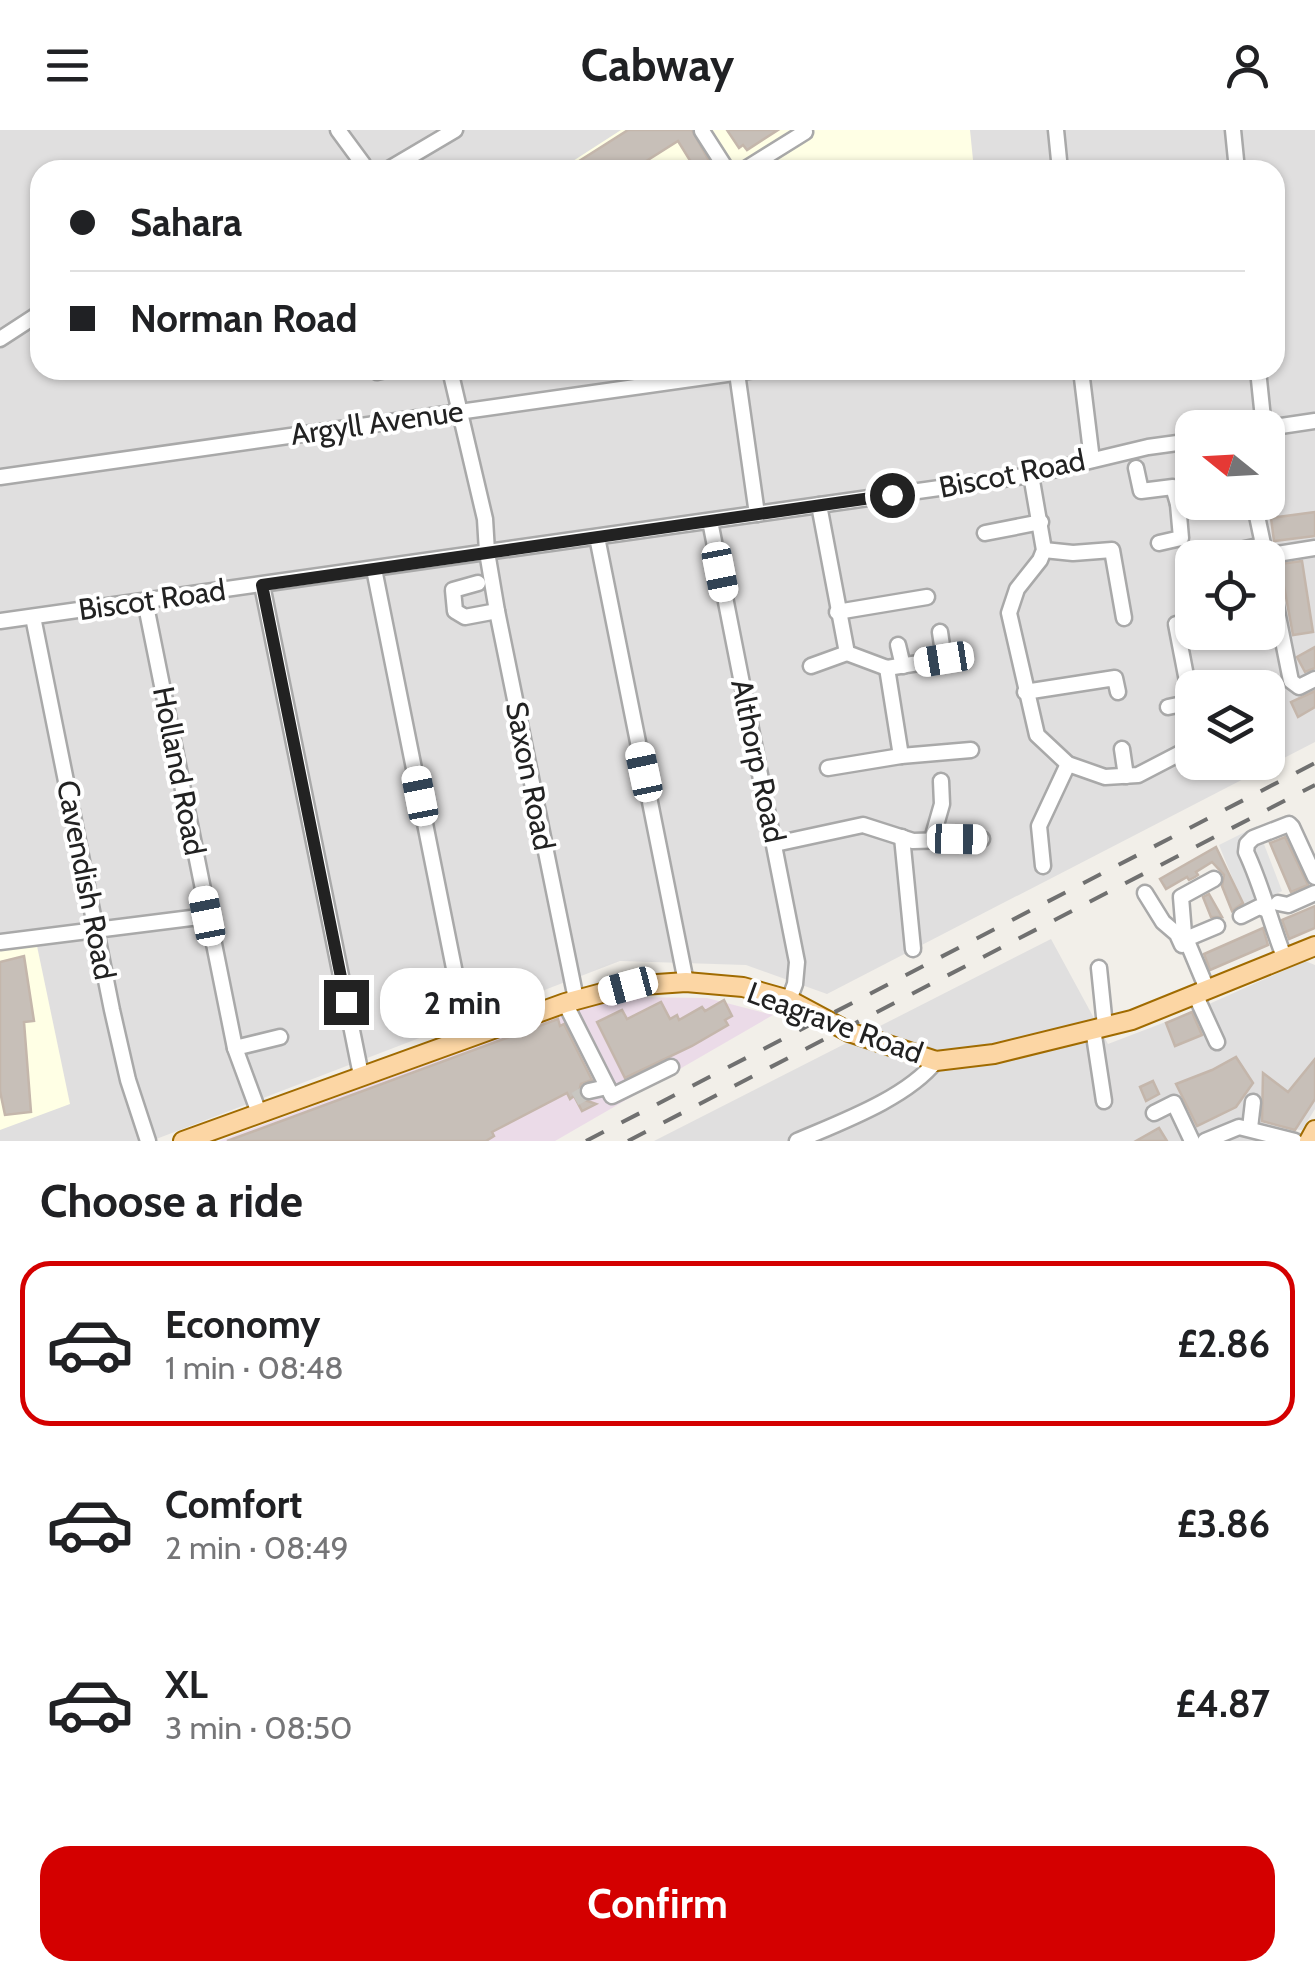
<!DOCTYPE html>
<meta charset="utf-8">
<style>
body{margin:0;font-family:Cabin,sans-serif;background:#f2f2f2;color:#202124;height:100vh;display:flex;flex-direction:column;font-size:38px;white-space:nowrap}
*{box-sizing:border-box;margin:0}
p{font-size:32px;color:#757577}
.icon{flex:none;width:55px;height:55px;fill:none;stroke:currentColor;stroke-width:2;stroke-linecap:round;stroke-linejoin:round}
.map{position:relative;height:1011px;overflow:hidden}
.side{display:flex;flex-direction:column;background:#fff;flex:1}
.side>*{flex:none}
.top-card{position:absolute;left:30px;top:30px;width:1255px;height:220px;border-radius:30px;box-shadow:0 2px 8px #0004;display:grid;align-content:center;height:220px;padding:0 40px;background:#fff}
.needle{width:65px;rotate:288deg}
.fabs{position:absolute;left:1175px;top:280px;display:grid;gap:20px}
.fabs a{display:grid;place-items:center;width:110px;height:110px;border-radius:20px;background:#fff;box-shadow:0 2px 8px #0004;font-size:50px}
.end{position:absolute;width:45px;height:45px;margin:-22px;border:12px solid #222;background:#fff;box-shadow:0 0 0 5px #fff}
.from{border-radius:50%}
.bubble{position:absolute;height:70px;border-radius:30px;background:#fff;box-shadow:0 2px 8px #0004;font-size:32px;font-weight:700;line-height:70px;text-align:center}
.car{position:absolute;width:30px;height:60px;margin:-30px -15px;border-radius:12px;box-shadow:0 0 8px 2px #0007;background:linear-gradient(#fff 24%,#345 0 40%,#fff 0 76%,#345 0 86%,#fff 0)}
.top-card b{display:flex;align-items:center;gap:35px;height:95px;font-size:38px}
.top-card b+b{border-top:2px solid #e0e0e0}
.top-card i{width:25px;height:25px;background:#202124}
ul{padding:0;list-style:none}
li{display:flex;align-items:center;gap:30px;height:165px;margin:0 20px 15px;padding:0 20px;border:5px solid transparent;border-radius:30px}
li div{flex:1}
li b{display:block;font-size:38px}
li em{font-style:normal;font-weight:700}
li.on{border-color:#d40000}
li>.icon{width:90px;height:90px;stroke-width:1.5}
h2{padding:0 40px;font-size:45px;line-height:120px}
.action{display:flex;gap:20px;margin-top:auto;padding:20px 40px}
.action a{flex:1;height:115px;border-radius:30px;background:#d40000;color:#fff;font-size:40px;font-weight:700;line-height:115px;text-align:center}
header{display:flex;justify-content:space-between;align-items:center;height:130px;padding:0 40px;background:#fff;font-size:45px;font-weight:700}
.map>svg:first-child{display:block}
.residential{fill:#e0dfdf;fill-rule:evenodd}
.industrial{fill:#ebdbe8}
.education{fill:#ffffe5}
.parking{fill:#e2e2e2}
.building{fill:#c7bfb8;stroke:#c4b6ab;stroke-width:2.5}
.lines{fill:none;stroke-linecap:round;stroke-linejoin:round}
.minor-tunnel{stroke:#c8c6c1;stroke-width:14;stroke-dasharray:14 7;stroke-linecap:butt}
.minor-casing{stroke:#a9a9a9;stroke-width:19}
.major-casing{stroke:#a06b00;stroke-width:22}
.minor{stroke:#fff;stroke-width:14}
.major{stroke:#fcd6a4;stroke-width:18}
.rail{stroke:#707070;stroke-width:4;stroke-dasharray:20 20;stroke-linecap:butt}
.route{stroke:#222;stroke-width:12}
.labels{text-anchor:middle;stroke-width:8;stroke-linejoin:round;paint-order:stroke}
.street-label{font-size:30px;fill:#222;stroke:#fff}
</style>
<header><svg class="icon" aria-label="menu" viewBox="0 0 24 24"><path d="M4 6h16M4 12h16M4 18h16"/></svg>Cabway<svg class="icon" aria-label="person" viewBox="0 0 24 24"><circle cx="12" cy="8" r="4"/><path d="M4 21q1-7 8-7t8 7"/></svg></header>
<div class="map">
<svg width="1315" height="1011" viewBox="0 0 1315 1011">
<rect width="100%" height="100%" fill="#f2efe9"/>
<!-- residential -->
<g class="residential">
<path d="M0,0h1315v612l-488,252 -81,-29 -126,-4 -469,180h-151zM40,40h1235v200h-1235zM1192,298h76v74h-76zM1192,428h76v74h-76zM1192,558h76v74h-76z"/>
<path d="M1051,809l57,105 81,-31 116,-52 10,4v144l-13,21 -13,-1 -6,12h-629z"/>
</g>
<!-- industrial -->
<path class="industrial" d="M625,867l82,1 66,17 -218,126h-336l327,-121z"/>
<!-- education -->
<g class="education">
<path d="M621,0h349l4,40h-415z"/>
<path d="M37,816l33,158 -70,26v-179z"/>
</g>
<!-- parking -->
<path class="parking" d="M1257,696l25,65 -37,18 -26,-64z"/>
<!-- building -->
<g class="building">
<path d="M628,0h64l22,40h-36l13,-8 -13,-21 -46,29h-67z"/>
<path d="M727,0h51l-31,20 -4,-5 -4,3z"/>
<path d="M1315,382v24l-41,5 -3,-23z"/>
<path d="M1302,431l11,71 -20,3 -13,-71z"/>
<path d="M1315,517v21l-10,4 -8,-15z"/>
<path d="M1315,561v16l-17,10 -7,-15z"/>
<path d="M1285,707l23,48 -17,7 -21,-49z"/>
<path d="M1216,717l27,56 -11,8 -10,-25 2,-11 -12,-13 -16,10 2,3 -3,2 -6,3 -2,-3 -21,12 -6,-10z"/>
<path d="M1209,764l13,23h-11l-8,-20z"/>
<path d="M1315,776v22l-26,11 -7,-19z"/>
<path d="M1263,798l5,17 -58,25 -6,-16z"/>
<path d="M24,826l10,65 -10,1 7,90 -26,3 -5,-24v-129z"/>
<path d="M724,870l8,16 -7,4 3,5 -36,21 -67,32 -28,-56 25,-12 5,9 34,-17 9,17 7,-4 2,5 23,-13 3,4z"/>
<path d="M1192,882l10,23 -27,11 -9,-23z"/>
<path d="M558,889l2,7 4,-2 28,56 -11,4 -2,8 3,7 14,5 -14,7 -8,-15 -4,3 -3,-6 -75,39 2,4 -8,5h-259z"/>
<path d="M1236,927l17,26 -17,24 -39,19 -21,-42 36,-14z"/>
<path d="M1315,929v40l-20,31 -33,-9 1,-48 25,19z"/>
<path d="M1153,951l6,13 -13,7 -6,-14z"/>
<path d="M1159,998l8,13h-31z"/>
</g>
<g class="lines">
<!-- minor-tunnel -->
<path class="minor-tunnel" d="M575,969l14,-8"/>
<defs>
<g id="minor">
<path d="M338,0l25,34"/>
<path d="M1056,0l4,40"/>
<path d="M1233,0l4,40"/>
<path d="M702,1l25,39"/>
<path d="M389,39l66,-39"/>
<path d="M744,40l61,-38"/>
<path d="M0,209l40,-26"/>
<path d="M450,240l35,149 2,33 10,59 79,388"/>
<path d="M1081,240l11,90"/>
<path d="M1258,240l6,58"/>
<path d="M377,242l9,-2"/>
<path d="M737,243l20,141"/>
<path d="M1268,298l47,-7"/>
<path d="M1136,338l5,23 32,-4 5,17 14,-2"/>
<path d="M1031,345l13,75 -4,10 -23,29 -8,24 28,122 31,29 37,13 33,-2 54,-28"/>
<path d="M0,347l755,-107"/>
<path d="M1254,372l12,56"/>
<path d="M819,375l28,148 40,15 57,-9 -4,-27"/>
<path d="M710,391l87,441 -2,22 -6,16"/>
<path d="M985,403l56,-11"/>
<path d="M597,407l89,445"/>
<path d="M1159,413l22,-5 -3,-34"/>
<path d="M1044,420l29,3 39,-3 12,68"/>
<path d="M1240,420l23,-5"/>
<path d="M1265,426l50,-8"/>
<path d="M1268,436l23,115 8,6 16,-8"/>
<path d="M374,439l94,469"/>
<path d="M478,453l-25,7 2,21 10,6 32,-6"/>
<path d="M262,455l99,490"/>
<path d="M145,471l90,447 24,65"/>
<path d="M837,482l90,-15"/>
<path d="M33,487l79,393 16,70 20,61"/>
<path d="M0,491l1031,-146 117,-28 44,-6"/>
<path d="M1176,494l16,83"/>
<path d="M898,515l5,21"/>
<path d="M811,536l36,-13"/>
<path d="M887,538l14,88"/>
<path d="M1025,562l90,-14 3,14"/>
<path d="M1168,577l24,-5"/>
<path d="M1122,619l4,27"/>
<path d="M828,638l73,-12 70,-6"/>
<path d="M902,707l11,112"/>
<path d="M932,709l10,-35 -1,-23"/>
<path d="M775,714l88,-19 50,16 69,-2"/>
<path d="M1043,736l-4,-40 29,-62"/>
<path d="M1145,763l18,29 14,12 5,11"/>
<path d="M1278,773l10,2 27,-12"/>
<path d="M1241,786l18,-9 6,2"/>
<path d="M1186,809l31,-13"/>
<path d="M0,812l207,-26"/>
<path d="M1285,829c-15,-37 -22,-71 -39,-107l1,-8 6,-6 36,-14 3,3 23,50"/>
<path d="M1099,838l6,58"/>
<path d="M1207,859l-23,-55 -3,-37 33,-18"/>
<path d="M1195,864l22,48"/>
<path d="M565,873l47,93 59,-29"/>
<path d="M1093,899l11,72"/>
<path d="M235,918l45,-11"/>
<path d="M589,961l18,-4"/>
<path d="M1154,983l20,-10 18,38"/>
<path d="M1250,998l3,-26"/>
<path d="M797,1011c44,-19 110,-43 139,-80"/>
<path d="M1205,1011l34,-14 56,14"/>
</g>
<g id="major">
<path d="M183,1011l382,-138 63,-17 58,-4 57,5 46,13 60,32 87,29 58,-7 138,-34 183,-74"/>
<path d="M1309,1011l6,-11"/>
</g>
</defs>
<!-- minor casing -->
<use href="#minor" class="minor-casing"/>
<!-- major casing -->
<use href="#major" class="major-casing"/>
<!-- minor -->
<use href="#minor" class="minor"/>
<!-- major -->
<use href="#major" class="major"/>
<!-- rail -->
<g class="rail">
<path d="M586,1011l729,-378"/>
<path d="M628,1011l687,-356"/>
</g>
</g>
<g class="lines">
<!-- route -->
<path class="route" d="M346,872l-84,-417 630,-90"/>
</g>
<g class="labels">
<!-- street labels -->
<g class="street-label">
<text transform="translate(377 293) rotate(-8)" y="10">Argyll Avenue</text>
<text transform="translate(1012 344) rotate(-11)" y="10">Biscot Road</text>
<text transform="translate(152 470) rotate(-8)" y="10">Biscot Road</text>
<text transform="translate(758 631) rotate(78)" y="10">Althorp Road</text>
<text transform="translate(179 641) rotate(79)" y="10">Holland Road</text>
<text transform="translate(530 646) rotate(79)" y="10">Saxon Road</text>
<text transform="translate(86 750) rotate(79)" y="10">Cavendish Road</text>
<text transform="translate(835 893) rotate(20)" y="10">Leagrave Road</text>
</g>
</g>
</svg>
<div class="fabs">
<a><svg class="needle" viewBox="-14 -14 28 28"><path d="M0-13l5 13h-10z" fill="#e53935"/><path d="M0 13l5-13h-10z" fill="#757577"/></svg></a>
<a><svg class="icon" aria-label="locate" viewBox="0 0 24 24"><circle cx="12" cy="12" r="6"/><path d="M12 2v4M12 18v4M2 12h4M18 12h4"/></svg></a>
<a><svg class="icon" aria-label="layers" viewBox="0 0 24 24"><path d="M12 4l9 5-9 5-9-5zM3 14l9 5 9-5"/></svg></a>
</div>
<i class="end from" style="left:892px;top:365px"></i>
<i class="end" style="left:346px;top:872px"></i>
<div class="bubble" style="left:380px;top:838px;width:165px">2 min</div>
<i class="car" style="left:720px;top:442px;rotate:169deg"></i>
<i class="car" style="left:944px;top:529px;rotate:261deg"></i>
<i class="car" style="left:644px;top:642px;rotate:348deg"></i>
<i class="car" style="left:420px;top:666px;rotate:349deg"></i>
<i class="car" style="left:957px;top:709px;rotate:91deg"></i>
<i class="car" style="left:207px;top:786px;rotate:349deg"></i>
<i class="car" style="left:628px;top:856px;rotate:255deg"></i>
<div class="top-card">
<b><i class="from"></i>Sahara</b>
<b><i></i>Norman Road</b>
</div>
</div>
<section class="side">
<h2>Choose a ride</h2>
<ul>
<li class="on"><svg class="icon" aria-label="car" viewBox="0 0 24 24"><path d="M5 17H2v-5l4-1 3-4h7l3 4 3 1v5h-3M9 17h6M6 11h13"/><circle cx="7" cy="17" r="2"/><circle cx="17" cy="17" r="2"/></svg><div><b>Economy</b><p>1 min · 08:48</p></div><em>£2.86</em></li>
<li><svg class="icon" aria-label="car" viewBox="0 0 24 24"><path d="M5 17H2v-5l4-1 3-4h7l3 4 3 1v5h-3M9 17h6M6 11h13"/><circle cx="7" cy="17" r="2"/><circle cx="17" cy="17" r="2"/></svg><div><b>Comfort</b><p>2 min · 08:49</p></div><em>£3.86</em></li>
<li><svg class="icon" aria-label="car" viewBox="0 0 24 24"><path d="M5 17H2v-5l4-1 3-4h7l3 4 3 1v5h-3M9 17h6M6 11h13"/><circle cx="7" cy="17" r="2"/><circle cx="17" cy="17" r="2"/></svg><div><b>XL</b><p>3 min · 08:50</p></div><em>£4.87</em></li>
</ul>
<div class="action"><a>Confirm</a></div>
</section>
